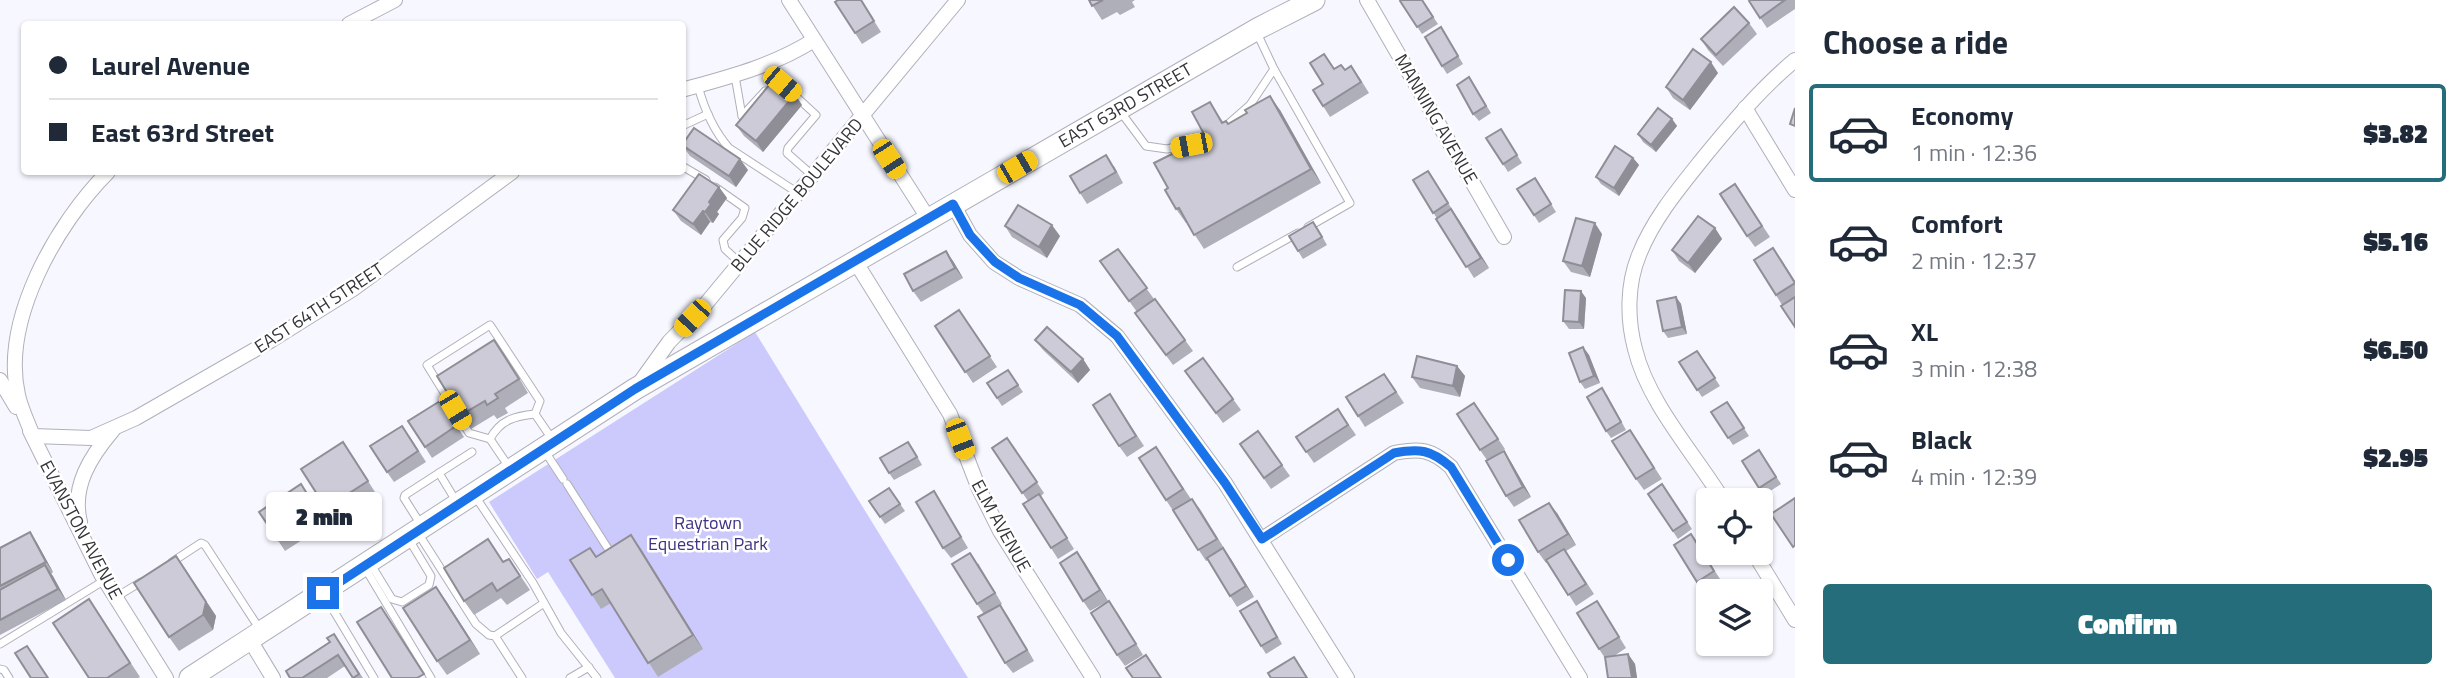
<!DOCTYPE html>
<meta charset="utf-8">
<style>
body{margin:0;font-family:"Titillium Web",sans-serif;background:#f6f6f7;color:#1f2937;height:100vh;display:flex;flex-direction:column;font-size:26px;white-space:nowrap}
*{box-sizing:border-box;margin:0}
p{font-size:23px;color:#747a83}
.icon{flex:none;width:38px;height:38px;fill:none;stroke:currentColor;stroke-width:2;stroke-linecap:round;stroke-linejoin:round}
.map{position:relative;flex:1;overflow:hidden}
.side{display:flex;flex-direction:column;background:#fff;width:665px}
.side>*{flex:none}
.banner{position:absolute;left:21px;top:21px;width:665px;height:154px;border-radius:7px;box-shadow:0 2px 5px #0004;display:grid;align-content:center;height:154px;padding:0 28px;background:#fff}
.buttons{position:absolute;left:1696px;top:488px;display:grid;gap:14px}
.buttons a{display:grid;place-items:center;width:77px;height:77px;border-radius:7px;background:#fff;box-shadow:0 2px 5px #0004;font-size:35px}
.end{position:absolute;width:32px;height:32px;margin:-16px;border:9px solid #1a73e8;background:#fff;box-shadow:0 0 0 4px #fff}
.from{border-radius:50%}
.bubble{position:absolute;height:49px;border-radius:7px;background:#fff;box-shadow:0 2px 5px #0004;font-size:23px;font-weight:800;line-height:49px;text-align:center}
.car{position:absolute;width:21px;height:42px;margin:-21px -10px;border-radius:9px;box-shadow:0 0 5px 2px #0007;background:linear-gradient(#f5c518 24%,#345 0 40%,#f5c518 0 76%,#345 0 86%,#f5c518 0)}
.banner b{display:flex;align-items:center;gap:24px;height:66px;font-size:26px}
.banner b+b{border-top:2px solid #e0e1e3}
.banner i{width:18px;height:18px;background:#1f2937}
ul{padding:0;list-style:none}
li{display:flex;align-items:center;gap:21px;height:98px;margin:0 14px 10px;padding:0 14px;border:4px solid transparent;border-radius:7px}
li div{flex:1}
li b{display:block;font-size:26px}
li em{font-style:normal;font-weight:800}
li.selected{border-color:#266d7b}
li>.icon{width:63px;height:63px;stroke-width:1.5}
h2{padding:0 28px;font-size:32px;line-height:84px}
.primary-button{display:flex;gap:14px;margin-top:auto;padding:14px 28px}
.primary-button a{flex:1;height:80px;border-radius:7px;background:#266d7b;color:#fff;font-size:28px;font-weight:800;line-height:80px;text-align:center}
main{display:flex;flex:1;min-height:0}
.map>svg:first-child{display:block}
.green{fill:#cccafc}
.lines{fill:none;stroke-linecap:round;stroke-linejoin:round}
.lane-casing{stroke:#b0b0bb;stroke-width:9}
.street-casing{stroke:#b0b0bb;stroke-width:16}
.secondary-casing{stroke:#b0b0bb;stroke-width:23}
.lane{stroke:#fff;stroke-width:7}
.street{stroke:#fff;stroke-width:14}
.secondary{stroke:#fff;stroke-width:21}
.wall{fill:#afafb9}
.shaded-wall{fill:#8f8e96}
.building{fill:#cccbd7;stroke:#8f8e96;stroke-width:2}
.route{stroke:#1a73e8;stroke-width:9}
.labels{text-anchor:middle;stroke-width:5;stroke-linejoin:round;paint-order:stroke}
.street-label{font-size:18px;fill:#343439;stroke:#fff}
.park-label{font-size:18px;fill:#413284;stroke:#fff}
</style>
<main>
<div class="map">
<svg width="1795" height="678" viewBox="0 0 1795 678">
<rect width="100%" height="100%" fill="#f7f7ff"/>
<!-- green -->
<path class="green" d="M755,332l213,346h-353l-67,-106 -11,7 -48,-77z"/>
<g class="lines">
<defs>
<g id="lane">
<path d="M1274,69l76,134 -42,24"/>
<path d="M735,76l7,40"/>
<path d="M698,86c6,22 15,44 31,62l69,45"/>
<path d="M790,91l26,24 -28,33 -1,5 25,22"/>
<path d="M1120,111l26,35 21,3 31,-7"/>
<path d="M742,116l23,-25"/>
<path d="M682,126l26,-12"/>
<path d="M1225,127l25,-22 24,-36 -18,-38"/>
<path d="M682,166l24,14"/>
<path d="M715,187l30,21 -3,10 -19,22 2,9 15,14"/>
<path d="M1237,267l61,-34"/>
<path d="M490,439c10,-19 25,-23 45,-25"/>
<path d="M544,450l19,29"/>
<path d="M509,467l-19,-28 -21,-6 -42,-68 63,-40 50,76 -5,13 17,25"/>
<path d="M567,484l45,71"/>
<path d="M475,496l58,87 28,50 36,45"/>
<path d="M456,501l-17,-28 33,-21"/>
<path d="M421,525l-17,-27 1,-3 34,-22"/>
<path d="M418,533l58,91 13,11 6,1 27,42"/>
<path d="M172,562l29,-19 4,2 54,83"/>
<path d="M370,563l22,36 10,3 27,-17 2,-9 -23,-38"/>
<path d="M365,568l66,110"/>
<path d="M323,593l51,85"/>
<path d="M116,597l25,-15"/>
<path d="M495,636l49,-33"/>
<path d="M0,644l105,-64"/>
<path d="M0,669l4,1 5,8"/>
<path d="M570,678l19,-11"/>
</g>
<g id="street">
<path d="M789,0l139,218"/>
<path d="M1367,0l137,237"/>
<path d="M349,24l46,-24"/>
<path d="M682,90c47,-13 91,-24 132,-50"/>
<path d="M1745,108l50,82"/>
<path d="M108,172c-51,51 -107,148 -90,223 3,14 10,28 15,41l58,2 45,-20 134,-77 83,-52 159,-117"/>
<path d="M953,204l17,31 24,27 25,16 61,27 37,31 108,147 122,195"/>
<path d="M855,261l95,153 29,75 21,42 93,147"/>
<path d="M0,380l16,27"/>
<path d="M641,381l28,-39 35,-36 254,-306"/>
<path d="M30,431l71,143 65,104"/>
<path d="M1723,500c-29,-47 -75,-97 -88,-151 -8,-30 -8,-65 4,-94 14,-36 41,-68 65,-98 28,-34 56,-68 91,-97"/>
<path d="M80,522c-9,-36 11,-66 33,-92"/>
<path d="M1262,539l132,-86c26,-5 37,-4 57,14l129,211"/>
<path d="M1754,553l41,67"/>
<path d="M250,640l23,38"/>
</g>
<g id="secondary">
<path id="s1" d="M190,678l445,-289 484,-280 140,-81 55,-28"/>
</g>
</defs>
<!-- lane casing -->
<use href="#lane" class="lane-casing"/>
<!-- street casing -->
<use href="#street" class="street-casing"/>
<!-- secondary casing -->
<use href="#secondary" class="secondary-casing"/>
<!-- lane -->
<use href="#lane" class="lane"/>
<!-- street -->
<use href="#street" class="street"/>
<!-- secondary -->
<use href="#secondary" class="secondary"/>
</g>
<!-- wall -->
<g class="wall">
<path d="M861,0l20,32 -19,12 -7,-11z"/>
<path d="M1089,0h46l-3,2 3,5 -15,8 -3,-3 -15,8z"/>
<path d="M1422,0l16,24 -16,10 -22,-33z"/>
<path d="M1750,0h45v9l-28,19 -18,-27z"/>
<path d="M1749,23l8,11 -34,32 -15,-16 -7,-11z"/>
<path d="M1441,27l22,37 -16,10 -5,-8z"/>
<path d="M1335,69l10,1 14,7 10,16 -39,24 -7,-11v-22z"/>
<path d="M1718,73l-28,37 -17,-12 -7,-11z"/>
<path d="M1469,77l22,36 -12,8 -6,-7z"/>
<path d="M1210,102l13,20 5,2 52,-14 41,73 -117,66 -17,-26h-1l-10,-14 -8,-21 36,-54z"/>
<path d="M802,105l-39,47 -19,-16 -8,-11z"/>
<path d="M1672,119l5,7 -21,26 -13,-10 -5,-8z"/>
<path d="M1501,129l21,34 -14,9 -5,-8z"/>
<path d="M682,145l66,25 -12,17 -46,-31z"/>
<path d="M1633,158l6,7 -20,31 -18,-12 -5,-7z"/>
<path d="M1114,166l9,17 -36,21 -7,-11z"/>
<path d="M1428,171l61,97 -15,10 -61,-98z"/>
<path d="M1535,178l21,34 -17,11 -22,-34z"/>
<path d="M1735,184l35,53 -15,10 -8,-11z"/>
<path d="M719,187l8,11 -10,14 2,2 -6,9 -3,-1 -9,13 -20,-14 -8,-11z"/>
<path d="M1005,226l55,10 -13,22 -35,-21z"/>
<path d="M1715,228l7,11 -27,34 -16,-12 -7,-11z"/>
<path d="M1318,229l9,16 -24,14 -5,-8z"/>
<path d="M1602,234l-12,43 -19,-5 -8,-11z"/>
<path d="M1118,249l36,50 -17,13 -37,-51z"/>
<path d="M1781,259l14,22v46l-19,-32z"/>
<path d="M953,261l10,17 -42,24 -8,-11z"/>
<path d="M1676,297l5,7 6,30 -19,4 -5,-7z"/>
<path d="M1586,298l-2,31h-15l-6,-8z"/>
<path d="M1155,299l38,52 -20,14 -38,-52z"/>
<path d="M959,310l38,57 -24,16 -38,-57z"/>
<path d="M1035,340l48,19 7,11 -12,13 -35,-33z"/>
<path d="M1583,347l6,8 11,28 -15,6 -5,-7z"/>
<path d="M1697,351l23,35 -18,11 -23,-35z"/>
<path d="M504,354l24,39 -23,15 3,5 -11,6 -3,-4 -23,14 -10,-14z"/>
<path d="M1203,358l38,52 -18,13 -38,-52z"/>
<path d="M1457,366l8,10 -5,21 -40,-9 -8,-11z"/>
<path d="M1008,370l15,22 -21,14 -15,-23z"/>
<path d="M1392,385l12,18 -39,24 -7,-11z"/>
<path d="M1110,394l34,52 -17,11 -8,-11z"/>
<path d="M1607,395l19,35 -15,8 -5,-7z"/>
<path d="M1727,402l22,34 -16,9 -22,-33z"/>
<path d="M1474,403l31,46 -13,9 19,4 20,35 -17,10 -8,-11 -19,-36 -7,-10z"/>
<path d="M1338,409l18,26 -42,28 -18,-26z"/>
<path d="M447,412l17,25 -32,21 -7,-11z"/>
<path d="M1630,430l32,49 -18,11 -8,-11z"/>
<path d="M1258,431l32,45 -19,13 -31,-45z"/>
<path d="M410,437l16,25 -32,20 -7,-10z"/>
<path d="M1007,438l37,55 -3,3 33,53 -16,10 -7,-11 -23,-47 -36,-53z"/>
<path d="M343,442l32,50 -42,26 -7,-10z"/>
<path d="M1156,447l35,52 9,10 54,88 -17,10 -29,-47 -2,1 -40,-61z"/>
<path d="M913,449l9,16 -28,15 -5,-7z"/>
<path d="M1759,450l22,34 -17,11 -5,-7z"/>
<path d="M1662,484l30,45 -14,10 -30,-45z"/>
<path d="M889,488l16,23 -20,13 -16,-23z"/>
<path d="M934,491l34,57 -17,10 -8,-10z"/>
<path d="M309,495l18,29 -42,27 -26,-39z"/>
<path d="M1557,513l19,32 -10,6 28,43 -18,12 -28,-44 -2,1 -8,-11z"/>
<path d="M30,532l7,11 16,29 -2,2 15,26 -66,35v-87z"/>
<path d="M631,535l72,114 -45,28 -47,-74 -10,6 -9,-14 4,-38z"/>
<path d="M1698,545l24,37 -18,11 -7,-11z"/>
<path d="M1077,552l31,49 -18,10 -7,-10z"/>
<path d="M509,559l21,31 -23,15 -6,-7 -27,17 -10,-14 40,-39z"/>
<path d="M978,563l24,41 -2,1 34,56 -21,12 -8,-10 -21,-49 -7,-10z"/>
<path d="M186,570l30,46 -3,14 -34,21 -10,-14z"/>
<path d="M446,601l34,53 -33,21 -10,-14z"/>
<path d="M1262,609l20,35 -16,10 -5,-8z"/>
<path d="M1117,612l26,43 -18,11 -8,-11z"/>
<path d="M1604,612l22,36 -12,8 14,-2 7,10 2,14h-29l-3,-20 -6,-9z"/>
<path d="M98,613l42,64 -2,1h-49z"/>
<path d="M341,645l22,33h-10l-8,-12 -18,12h-37z"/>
</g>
<!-- shaded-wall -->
<g class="shaded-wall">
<path d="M1711,62l7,11 -28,37 -7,-10z"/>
<path d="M795,94l7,11 -39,47 -7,-11z"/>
<path d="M1270,96l10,14 41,73 -10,-14z"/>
<path d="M1672,119l5,7 -21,26 -5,-7z"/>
<path d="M1633,158l6,7 -20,31 -5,-8z"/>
<path d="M740,159l8,11 -12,17 -7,-11z"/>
<path d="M719,187l8,11 -10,14 2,2 -6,9 -8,-11 4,-10z"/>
<path d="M1451,209l8,11 30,48 -8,-10z"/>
<path d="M703,211l7,11 -9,13 -8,-11z"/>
<path d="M1595,223l7,11 -12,43 -8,-11z"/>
<path d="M1052,225l8,11 -13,22 -8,-11z"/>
<path d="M1715,228l7,11 -27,34 -7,-10z"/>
<path d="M946,251l7,10 10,17 -8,-10z"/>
<path d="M1581,291l5,7 -2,31 -5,-7z"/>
<path d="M1676,297l5,7 6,30 -5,-7z"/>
<path d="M494,340l10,14 24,39 -9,-14z"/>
<path d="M1583,347l6,8 11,28 -6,-7z"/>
<path d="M1083,359l7,11 -12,13 -7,-11z"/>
<path d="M1457,366l8,10 -5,21 -7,-11z"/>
<path d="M1504,451l7,11 20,35 -8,-10z"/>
<path d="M1549,503l8,10 19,32 -8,-11z"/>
<path d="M30,532l7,11 16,29 -7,-10z"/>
<path d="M631,535l10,14 62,100 -10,-14z"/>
<path d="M1223,548l8,11 23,38 -8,-11z"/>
<path d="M1077,552l8,11 23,38 -8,-11z"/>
<path d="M176,556l40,60 -3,14 -10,-15z"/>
<path d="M45,565l8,11 13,24 -8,-11z"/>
<path d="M436,587l10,14 34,53 -10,-14z"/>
<path d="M1000,605l7,10 27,46 -7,-11z"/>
<path d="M1628,654l7,10 2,14h-5z"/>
</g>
<!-- building -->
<g class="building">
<path d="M838,0h23l13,21 -19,12 -20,-31z"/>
<path d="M1089,0h14l-11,6z"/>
<path d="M1401,0h21l11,17 -16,10 -17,-26z"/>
<path d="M1750,0h35l-25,18 -11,-17z"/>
<path d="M1734,7l15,16 -33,32 -15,-16z"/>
<path d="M1441,27l17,29 -16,10 -17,-29z"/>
<path d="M1693,49l18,13 -28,38 -17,-13z"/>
<path d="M1324,54l10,15 7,-4 4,5 6,-4 10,16 -38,24 -10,-16 10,-6 -13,-21z"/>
<path d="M1469,77l17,29 -13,8 -16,-29z"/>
<path d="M775,78l20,16 -39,47 -20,-16z"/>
<path d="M1270,96l41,73 -117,66 -15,-27 -3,1 -11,-19 3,-2 -14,-25 46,-23 -2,-3 6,-3 -12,-22 18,-10 12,21 4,-2 2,3 19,-11 -2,-3z"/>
<path d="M1658,108l14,11 -21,26 -13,-11z"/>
<path d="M1795,108v18l-5,-2z"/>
<path d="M694,128l46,31 -11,17 -47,-31z"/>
<path d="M1501,129l16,26 -14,9 -17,-26z"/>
<path d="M1615,146l18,12 -19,30 -18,-11z"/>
<path d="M1106,155l10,17 -36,21 -10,-17z"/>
<path d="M1428,171l20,32 -15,10 -20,-33z"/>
<path d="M699,174l20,13 -10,15 2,2 -6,8 -2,-1 -10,13 -20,-14z"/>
<path d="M1535,178l16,26 -17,11 -17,-26z"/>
<path d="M1735,184l27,42 -15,10 -27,-42z"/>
<path d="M1018,205l34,20 -13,22 -34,-21z"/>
<path d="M1451,209l30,49 -15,9 -30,-48z"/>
<path d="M1698,216l17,12 -27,35 -16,-13z"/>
<path d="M1576,218l19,5 -13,43 -19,-5z"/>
<path d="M1313,222l9,15 -24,14 -9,-15z"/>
<path d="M1773,248l22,35 -19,12 -22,-35z"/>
<path d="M1118,249l29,39 -18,13 -29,-40z"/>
<path d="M946,251l9,17 -42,23 -9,-17z"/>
<path d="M1565,290l16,1 -2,31 -16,-1z"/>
<path d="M1676,297l6,30 -19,4 -6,-30z"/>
<path d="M1795,297v30l-14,-21z"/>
<path d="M1155,299l30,41 -19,15 -31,-42z"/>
<path d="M959,310l31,46 -25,16 -30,-46z"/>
<path d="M1047,327l36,32 -12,13 -36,-32z"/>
<path d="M494,340l25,39 -24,15 3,4 -11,7 -2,-4 -24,14 -24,-39z"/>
<path d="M1583,347l11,29 -14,6 -11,-29z"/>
<path d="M1697,351l18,27 -18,12 -18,-28z"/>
<path d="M1417,356l40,10 -4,20 -41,-9z"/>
<path d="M1203,358l30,41 -17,14 -31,-42z"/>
<path d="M1008,370l10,15 -21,13 -10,-15z"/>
<path d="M1384,374l12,18 -38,24 -12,-19z"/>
<path d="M1602,388l19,34 -15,9 -19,-34z"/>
<path d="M1110,394l26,42 -17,10 -26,-41z"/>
<path d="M440,401l16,25 -31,21 -17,-26z"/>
<path d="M1727,402l17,26 -16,10 -17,-26z"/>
<path d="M1474,403l24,36 -18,11 -23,-36z"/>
<path d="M1338,409l10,16 -42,27 -10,-15z"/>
<path d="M402,426l16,25 -31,21 -17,-26z"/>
<path d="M1630,430l24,38 -18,11 -24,-38z"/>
<path d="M1258,431l24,34 -18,13 -24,-34z"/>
<path d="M1007,438l30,44 -15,11 -30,-45z"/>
<path d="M343,442l25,39 -42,27 -25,-39z"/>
<path d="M908,442l9,15 -28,16 -9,-15z"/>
<path d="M1156,447l27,42 -17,11 -27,-42z"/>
<path d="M1759,450l17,27 -17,11 -17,-27z"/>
<path d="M1504,451l19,36 -17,9 -20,-35z"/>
<path d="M301,484l18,29 -41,27 -19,-28z"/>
<path d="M1662,484l25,38 -14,9 -25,-37z"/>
<path d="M889,488l11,16 -20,13 -11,-16z"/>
<path d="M934,491l27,46 -18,11 -27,-46z"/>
<path d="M1039,494l28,44 -16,10 -28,-44z"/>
<path d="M1795,498v47l-2,2 -22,-33z"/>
<path d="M1192,499l25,40 -19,11 -25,-40z"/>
<path d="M1549,503l19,31 -30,18 -19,-32z"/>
<path d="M30,532l16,30 -46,24v-38z"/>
<path d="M1691,534l23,37 -17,11 -23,-37z"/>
<path d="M631,535l62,100 -45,28 -46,-74 -10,6 -22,-35 20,-12 6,9z"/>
<path d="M488,539l15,23 6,-3 11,17 -23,15 -5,-8 -28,18 -20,-33z"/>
<path d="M1223,548l23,38 -16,10 -23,-38z"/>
<path d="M1564,549l22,35 -18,11 -22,-35z"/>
<path d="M1077,552l23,38 -17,11 -23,-38z"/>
<path d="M970,553l25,40 -18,11 -25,-40z"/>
<path d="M176,556l30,46 -3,13 -34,22 -35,-54z"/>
<path d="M45,565l13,24 -58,31v-30z"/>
<path d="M436,587l34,53 -33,21 -34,-53z"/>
<path d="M1724,587l4,5h-11z"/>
<path d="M89,599l41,64 -23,15h-18l-36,-55z"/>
<path d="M1109,601l27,43 -19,11 -26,-42z"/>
<path d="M1257,601l20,36 -16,9 -21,-35z"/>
<path d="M1597,601l22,36 -20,12 -22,-36z"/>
<path d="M1000,605l27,45 -22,13 -27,-46z"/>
<path d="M381,607l43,67 -7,4h-25l-35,-56z"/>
<path d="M334,634l25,40 -6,4 -15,-23 -36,23h-12l-4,-7 44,-29 -3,-4z"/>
<path d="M27,646l21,32h-17l-16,-25z"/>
<path d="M1628,654l4,24h-24l-3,-21z"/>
<path d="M1146,655l15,23h-28l-7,-10z"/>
<path d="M1294,657l13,21h-36l-3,-5z"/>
</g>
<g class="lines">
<!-- route -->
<path class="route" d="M323,593l312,-204 318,-185 17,31 25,27 24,16 61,27 37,31 108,147 37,56 132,-86c26,-5 37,-3 57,14l57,93"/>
</g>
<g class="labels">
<!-- street labels -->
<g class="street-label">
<text dy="6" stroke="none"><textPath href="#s1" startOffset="1097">EAST 63RD STREET</textPath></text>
<text transform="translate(1436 119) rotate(60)" y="6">MANNING AVENUE</text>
<text transform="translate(797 195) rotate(-50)" y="6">BLUE RIDGE BOULEVARD</text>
<text transform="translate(319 308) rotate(-33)" y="6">EAST 64TH STREET</text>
<text transform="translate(1001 526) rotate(61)" y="6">ELM AVENUE</text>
<text transform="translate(81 530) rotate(62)" y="6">EVANSTON AVENUE</text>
</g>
<!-- park labels -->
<g class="park-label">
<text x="708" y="529">Raytown<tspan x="708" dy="21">Equestrian Park</tspan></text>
</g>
</g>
</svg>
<div class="buttons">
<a><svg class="icon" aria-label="locate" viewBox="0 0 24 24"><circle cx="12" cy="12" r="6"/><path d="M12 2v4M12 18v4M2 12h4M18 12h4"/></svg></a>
<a><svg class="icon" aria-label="layers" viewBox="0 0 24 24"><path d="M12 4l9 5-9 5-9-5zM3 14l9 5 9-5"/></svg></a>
</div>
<i class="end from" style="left:1508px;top:560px"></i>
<i class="end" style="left:323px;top:593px"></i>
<div class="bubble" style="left:266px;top:492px;width:116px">2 min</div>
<i class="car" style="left:782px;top:84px;rotate:130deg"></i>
<i class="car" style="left:1191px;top:145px;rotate:259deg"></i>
<i class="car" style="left:889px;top:159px;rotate:147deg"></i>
<i class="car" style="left:1017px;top:167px;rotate:60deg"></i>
<i class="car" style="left:692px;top:318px;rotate:223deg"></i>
<i class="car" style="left:455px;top:410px;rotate:149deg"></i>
<i class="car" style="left:960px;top:439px;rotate:159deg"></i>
<div class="banner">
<b><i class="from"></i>Laurel Avenue</b>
<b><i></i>East 63rd Street</b>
</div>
</div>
<section class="side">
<h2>Choose a ride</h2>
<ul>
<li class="selected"><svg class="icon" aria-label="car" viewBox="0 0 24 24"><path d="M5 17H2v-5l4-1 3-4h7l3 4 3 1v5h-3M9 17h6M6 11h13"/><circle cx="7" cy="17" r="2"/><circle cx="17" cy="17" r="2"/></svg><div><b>Economy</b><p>1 min · 12:36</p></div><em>$3.82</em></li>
<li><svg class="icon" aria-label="car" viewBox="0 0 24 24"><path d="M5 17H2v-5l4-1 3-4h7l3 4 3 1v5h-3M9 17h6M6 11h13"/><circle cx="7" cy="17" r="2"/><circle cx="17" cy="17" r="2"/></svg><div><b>Comfort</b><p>2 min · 12:37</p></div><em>$5.16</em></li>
<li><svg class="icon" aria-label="car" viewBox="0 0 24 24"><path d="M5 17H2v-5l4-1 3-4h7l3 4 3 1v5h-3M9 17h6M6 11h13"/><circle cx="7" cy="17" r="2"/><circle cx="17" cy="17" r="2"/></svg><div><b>XL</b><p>3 min · 12:38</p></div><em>$6.50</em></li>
<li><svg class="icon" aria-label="car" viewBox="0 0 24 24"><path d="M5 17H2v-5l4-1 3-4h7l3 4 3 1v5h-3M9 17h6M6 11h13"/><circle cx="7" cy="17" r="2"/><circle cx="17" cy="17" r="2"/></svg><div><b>Black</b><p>4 min · 12:39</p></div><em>$2.95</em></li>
</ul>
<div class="primary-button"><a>Confirm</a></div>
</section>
</main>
